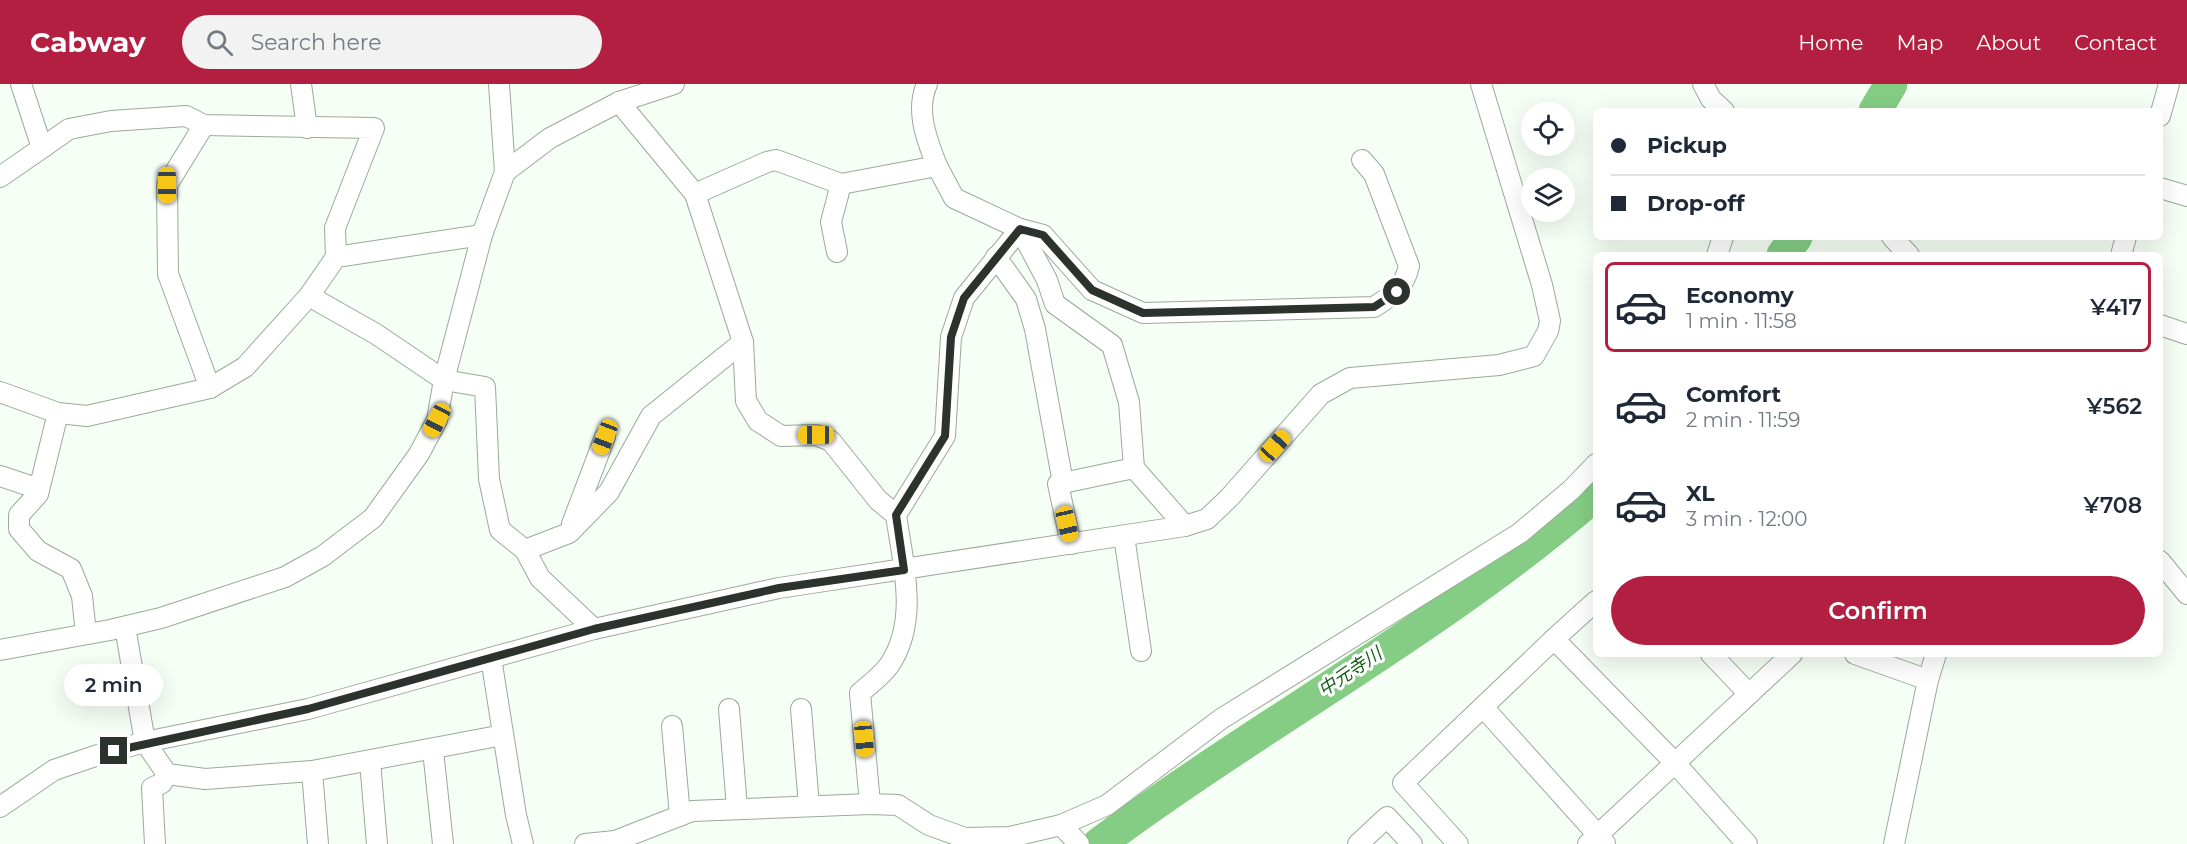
<!DOCTYPE html>
<meta charset="utf-8">
<style>
body{margin:0;font-family:Montserrat,"Noto Sans JP",sans-serif;background:#f2f2f3;color:#1f2937;height:100vh;display:flex;flex-direction:column;font-size:22px;white-space:nowrap}
*{box-sizing:border-box;margin:0}
p{font-size:20px;color:#747a83}
.icon{flex:none;width:33px;height:33px;fill:none;stroke:currentColor;stroke-width:2;stroke-linecap:round;stroke-linejoin:round}
.map{position:relative;flex:1;overflow:hidden}
.side{position:absolute;left:1593px;top:168px;width:570px;height:405px;display:flex;flex-direction:column;background:#fff;border-radius:9px;box-shadow:0 6px 24px #0002}
.side>*{flex:none}
.guide{position:absolute;left:1593px;top:24px;width:570px;height:132px;border-radius:9px;box-shadow:0 6px 24px #0002;display:grid;align-content:center;height:132px;padding:0 18px;background:#fff}
.controls{position:absolute;left:1521px;top:18px;display:grid;gap:12px}
.controls a{display:grid;place-items:center;width:54px;height:54px;border-radius:50%;background:#fff;box-shadow:0 6px 24px #0002;font-size:30px}
.end{position:absolute;width:27px;height:27px;margin:-14px;border:8px solid #2c322c;background:#fff;box-shadow:0 0 0 3px #fff}
.from{border-radius:50%}
.bubble{position:absolute;height:42px;border-radius:21px;background:#fff;box-shadow:0 6px 24px #0002;font-size:20px;font-weight:600;line-height:42px;text-align:center}
.car{position:absolute;width:18px;height:36px;margin:-18px -9px;border-radius:8px;box-shadow:0 0 4px 2px #0007;background:linear-gradient(#f5c518 24%,#345 0 40%,#f5c518 0 76%,#345 0 86%,#f5c518 0)}
.guide b{display:flex;align-items:center;gap:21px;height:57px;font-size:22px}
.guide b+b{border-top:2px solid #e0e1e3}
.guide i{width:15px;height:15px;background:#1f2937}
ul{padding:10px 0 0;list-style:none}
li{display:flex;align-items:center;gap:18px;height:90px;margin:0 12px 9px;padding:0 6px;border:3px solid transparent;border-radius:9px}
li div{flex:1}
li b{display:block;font-size:22px}
li em{font-style:normal;font-weight:600}
li.active{border-color:#b21f40}
li>.icon{width:54px;height:54px;stroke-width:1.5}
.cta{display:flex;gap:12px;margin-top:auto;padding:12px 18px}
.cta a{flex:1;height:69px;border-radius:36px;background:#b21f40;color:#fff;font-size:24px;font-weight:600;line-height:69px;text-align:center}
header{display:flex;align-items:center;gap:36px;box-sizing:border-box;height:84px;padding:0 30px;background:#b21f40;color:#fff}
header strong{font-size:28px}
nav{display:flex;gap:33px;margin-inline-start:auto;font-size:21px}
.search{width:420px;height:54px;background:#f2f2f3;display:flex;align-items:center;gap:15px;box-sizing:border-box;padding:0 21px;border-radius:33px;color:#747a83;font-size:22px}
.map>svg:first-child{display:block}
.lines{fill:none;stroke-linecap:round;stroke-linejoin:round}
.river{stroke:#85cd84;stroke-width:33}
.street-casing{stroke:#9ba99a;stroke-width:22}
.street{stroke:#fff;stroke-width:20}
.route{stroke:#2c322c;stroke-width:8}
.labels{text-anchor:middle;stroke-width:6;stroke-linejoin:round;paint-order:stroke}
.water-label{font-size:18px;font-style:italic;fill:#155e1a;stroke:#fff}
</style>
<header>
<strong>Cabway</strong>
<div class="search"><svg class="icon" aria-label="search" viewBox="0 0 24 24"><circle cx="10" cy="10" r="6"/><path d="M15 15l6 6"/></svg>Search here</div>
<nav><a>Home</a><a>Map</a><a>About</a><a>Contact</a></nav>
</header>
<div class="map">
<svg width="2187" height="760" viewBox="0 0 2187 760">
<rect width="100%" height="100%" fill="#f6fff5"/>
<g class="lines">
<!-- river -->
<g class="river">
<path d="M1875,27l16,-27"/>
<path d="M1783,171l13,-18"/>
<path d="M1099,760c162,-121 344,-217 497,-350"/>
</g>
<defs>
<g id="street">
<path d="M301,0l6,44"/>
<path d="M927,0c-12,27 0,56 10,82"/>
<path d="M1703,0l8,15 13,12"/>
<path d="M619,18l76,92 72,-32 9,-2 65,24 96,-18 17,32 66,31 27,51 8,24 57,41 17,57 5,66 51,58"/>
<path d="M2160,32l9,-32"/>
<path d="M204,41l-37,60 1,89 42,114"/>
<path d="M42,64l27,-19 42,-8 75,-5 18,9 170,3 -39,100 1,29"/>
<path d="M505,88l45,-34 69,-36 55,-18"/>
<path d="M0,93l42,-29 -21,-64"/>
<path d="M2160,104l27,8"/>
<path d="M1892,153l17,18"/>
<path d="M837,168l-6,-30 10,-38"/>
<path d="M1717,171l6,-18"/>
<path d="M2121,171l5,-18"/>
<path d="M996,173l30,42 9,30 28,154"/>
<path d="M309,212l67,38 68,46 41,7 4,92 11,51 25,20 15,28 54,51"/>
<path d="M2160,241l27,9"/>
<path d="M743,258l3,59 12,20 23,15 35,-1 15,6 47,59 18,15c7,49 23,105 -6,149 -7,11 -20,20 -30,29l10,111"/>
<path d="M0,308l58,21 29,3 123,-28 35,-21 64,-71 27,-39 146,-22"/>
<path d="M58,329l-20,81 -19,21v14l19,22 33,18 11,27 4,38"/>
<path d="M0,392l39,13"/>
<path d="M896,431l49,-79 6,-99 13,-39 56,-69 23,6 49,55 51,23 231,-6c19,-12 30,-19 35,-41l-35,-92 -12,-14"/>
<path d="M572,440l33,-87"/>
<path d="M1124,452l17,115"/>
<path d="M1071,460l-13,-60 76,-16"/>
<path d="M525,466l44,-17 40,-41 42,-76 92,-74 -48,-148"/>
<path d="M2160,477l27,33"/>
<path d="M125,543l20,115 22,32 38,5 107,-8 191,-36"/>
<path d="M1554,555l42,-38"/>
<path d="M0,566l110,-20 51,-12 124,-41 38,-21 50,-38 46,-64 18,-34 7,-40 38,-145 23,-63 -6,-88"/>
<path d="M1711,570l38,40"/>
<path d="M1855,570l73,26"/>
<path d="M491,574l25,157 7,29"/>
<path d="M1483,623l122,136"/>
<path d="M729,625l8,99"/>
<path d="M801,625l8,97"/>
<path d="M672,642l8,90"/>
<path d="M433,666l10,94"/>
<path d="M370,677l7,83"/>
<path d="M312,687l6,73"/>
<path d="M0,723l54,-37 44,-15 47,-13 163,-33 286,-80 185,-41 406,-62 22,-7 22,-21 92,-104 29,-16 149,-13 35,-9 14,-25 2,-10 -8,-36 -61,-201"/>
<path d="M1061,741l46,-20 114,-86 299,-186 51,-43 25,-26"/>
<path d="M155,760l-3,-56 10,-5 5,-9"/>
<path d="M585,760l30,-3 77,-30 178,-7 28,1 31,20 36,13 45,-1 51,-12 18,19"/>
<path d="M1358,760l29,-27 25,27"/>
<path d="M1458,760l-55,-61 151,-144 121,124 72,81"/>
<path d="M1588,760l204,-190"/>
<path d="M1894,760l34,-164 8,-26"/>
</g>
</defs>
<!-- street casing -->
<use href="#street" class="street-casing"/>
<!-- street -->
<use href="#street" class="street"/>
</g>
<g class="lines">
<!-- route -->
<path class="route" d="M114,667l194,-42 286,-80 185,-41 125,-18 -8,-55 49,-79 6,-99 13,-39 56,-69 23,6 49,55 51,23 231,-6 23,-15"/>
</g>
<g class="labels">
<!-- water labels -->
<g class="water-label">
<text transform="translate(1350 588) rotate(-34)" y="6">中元寺川</text>
</g>
</g>
</svg>
<div class="controls">
<a><svg class="icon" aria-label="locate" viewBox="0 0 24 24"><circle cx="12" cy="12" r="6"/><path d="M12 2v4M12 18v4M2 12h4M18 12h4"/></svg></a>
<a><svg class="icon" aria-label="layers" viewBox="0 0 24 24"><path d="M12 4l9 5-9 5-9-5zM3 14l9 5 9-5"/></svg></a>
</div>
<i class="end from" style="left:1397px;top:208px"></i>
<i class="end" style="left:114px;top:667px"></i>
<div class="bubble" style="left:64px;top:580px;width:99px">2 min</div>
<i class="car" style="left:167px;top:101px;rotate:180deg"></i>
<i class="car" style="left:437px;top:336px;rotate:208deg"></i>
<i class="car" style="left:816px;top:351px;rotate:270deg"></i>
<i class="car" style="left:605px;top:353px;rotate:201deg"></i>
<i class="car" style="left:1275px;top:362px;rotate:42deg"></i>
<i class="car" style="left:1067px;top:440px;rotate:167deg"></i>
<i class="car" style="left:864px;top:655px;rotate:175deg"></i>
<div class="guide">
<b><i class="from"></i>Pickup</b>
<b><i></i>Drop-off</b>
</div>
<section class="side">
<ul>
<li class="active"><svg class="icon" aria-label="car" viewBox="0 0 24 24"><path d="M5 17H2v-5l4-1 3-4h7l3 4 3 1v5h-3M9 17h6M6 11h13"/><circle cx="7" cy="17" r="2"/><circle cx="17" cy="17" r="2"/></svg><div><b>Economy</b><p>1 min · 11:58</p></div><em>¥417</em></li>
<li><svg class="icon" aria-label="car" viewBox="0 0 24 24"><path d="M5 17H2v-5l4-1 3-4h7l3 4 3 1v5h-3M9 17h6M6 11h13"/><circle cx="7" cy="17" r="2"/><circle cx="17" cy="17" r="2"/></svg><div><b>Comfort</b><p>2 min · 11:59</p></div><em>¥562</em></li>
<li><svg class="icon" aria-label="car" viewBox="0 0 24 24"><path d="M5 17H2v-5l4-1 3-4h7l3 4 3 1v5h-3M9 17h6M6 11h13"/><circle cx="7" cy="17" r="2"/><circle cx="17" cy="17" r="2"/></svg><div><b>XL</b><p>3 min · 12:00</p></div><em>¥708</em></li>
</ul>
<div class="cta"><a>Confirm</a></div>
</section>
</div>
